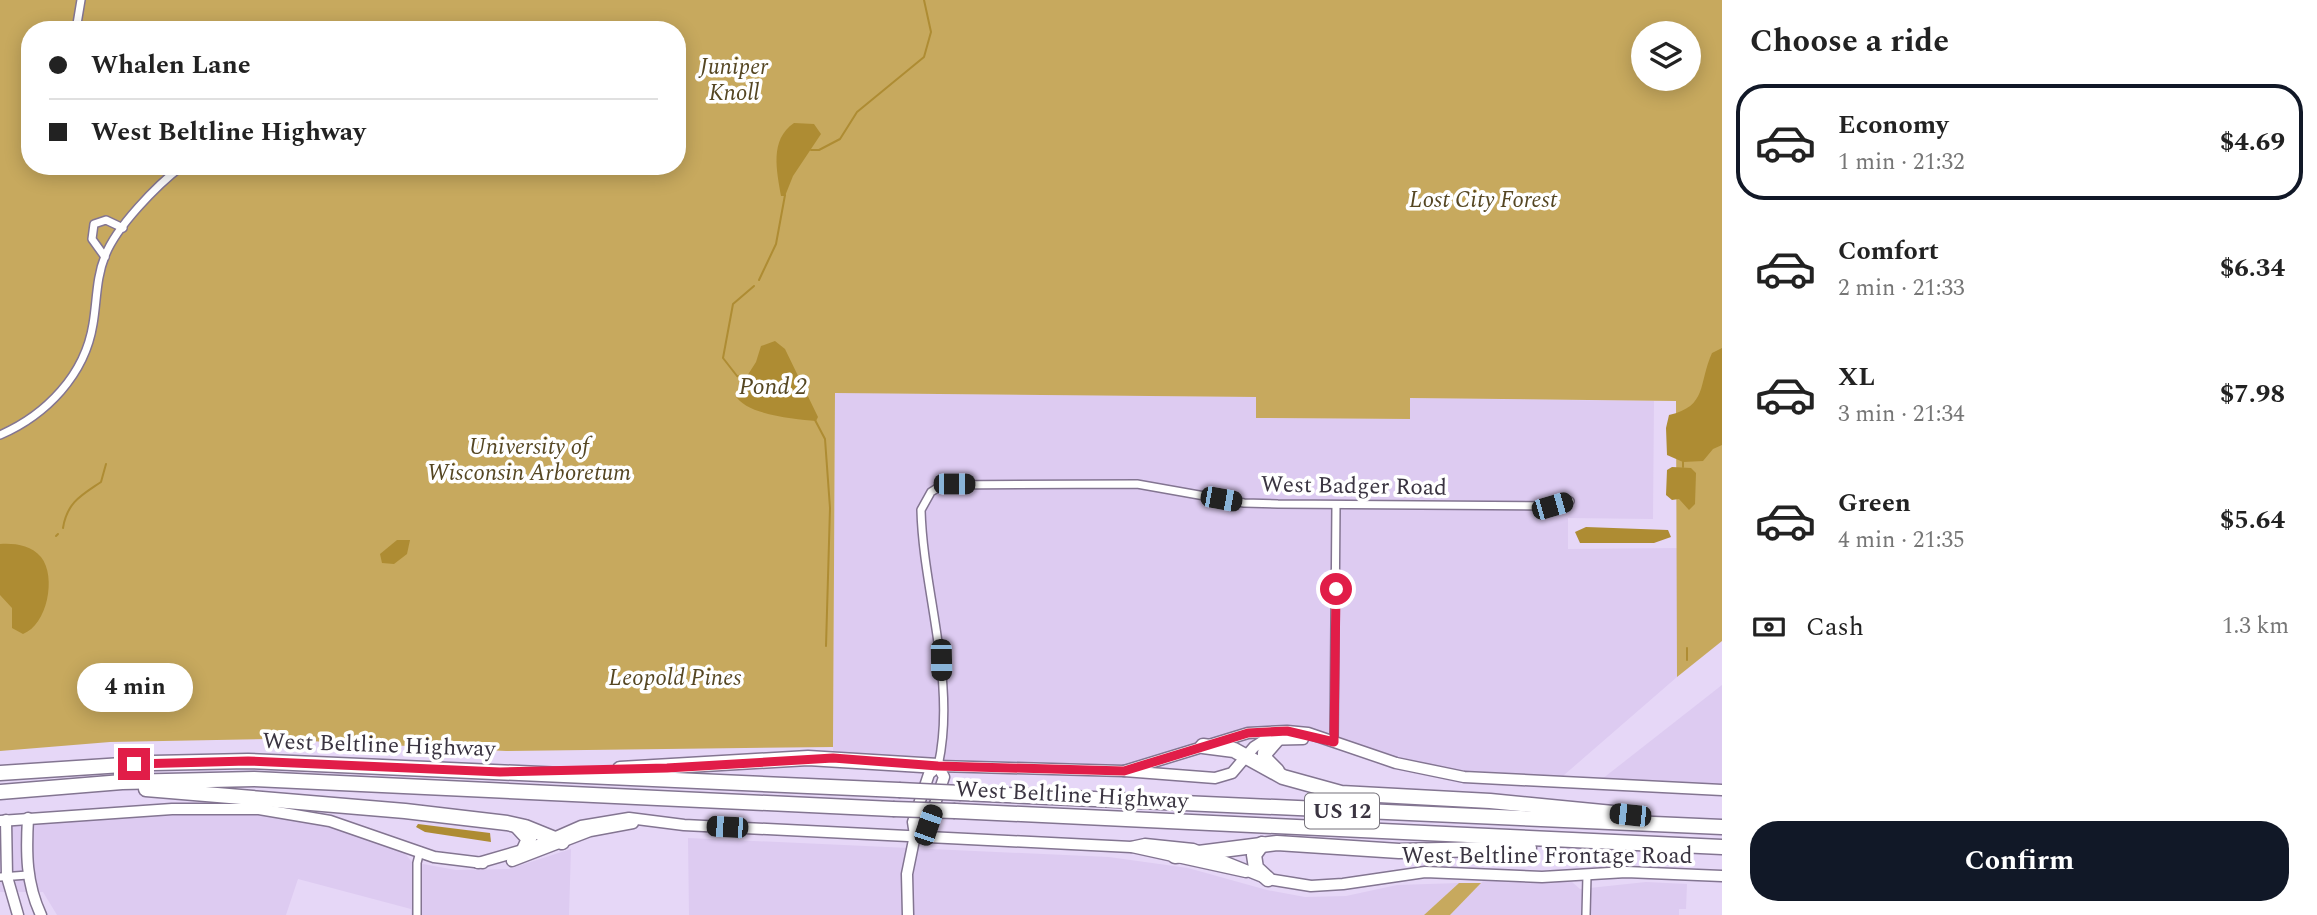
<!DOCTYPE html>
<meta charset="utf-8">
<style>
body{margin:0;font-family:Spectral,serif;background:#f2f2f2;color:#222;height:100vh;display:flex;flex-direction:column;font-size:26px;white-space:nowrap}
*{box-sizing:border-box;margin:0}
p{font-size:23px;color:#767676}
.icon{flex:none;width:38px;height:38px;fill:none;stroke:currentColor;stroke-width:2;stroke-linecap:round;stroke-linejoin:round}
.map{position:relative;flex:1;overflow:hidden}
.sheet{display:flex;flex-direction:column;background:#fff;width:595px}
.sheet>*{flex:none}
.banner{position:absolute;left:21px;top:21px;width:665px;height:154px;border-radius:28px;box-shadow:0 4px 18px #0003;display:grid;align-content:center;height:154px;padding:0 28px;background:#fff}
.fabs{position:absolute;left:1631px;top:21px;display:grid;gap:14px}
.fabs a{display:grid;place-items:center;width:70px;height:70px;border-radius:50%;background:#fff;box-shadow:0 4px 18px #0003;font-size:35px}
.end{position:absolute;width:32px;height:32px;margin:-16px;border:9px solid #e11d48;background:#fff;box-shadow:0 0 0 4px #fff}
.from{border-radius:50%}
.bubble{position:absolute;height:49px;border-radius:24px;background:#fff;box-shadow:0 4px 18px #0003;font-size:23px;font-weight:700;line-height:49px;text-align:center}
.car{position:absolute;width:21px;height:42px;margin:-21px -10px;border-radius:9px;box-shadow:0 0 5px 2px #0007;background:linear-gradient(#222 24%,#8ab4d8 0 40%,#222 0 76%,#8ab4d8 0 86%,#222 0)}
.banner b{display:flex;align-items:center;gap:24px;height:66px;font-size:26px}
.banner b+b{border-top:2px solid #e0e0e0}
.banner i{width:18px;height:18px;background:#222}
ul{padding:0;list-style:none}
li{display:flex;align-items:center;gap:21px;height:116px;margin:0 14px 10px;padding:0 14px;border:4px solid transparent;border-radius:28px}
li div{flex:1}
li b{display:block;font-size:26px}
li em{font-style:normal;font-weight:700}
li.on{border-color:#111827}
li>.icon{width:63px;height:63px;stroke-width:1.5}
h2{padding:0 28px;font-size:32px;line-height:84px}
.pay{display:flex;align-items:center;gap:18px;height:77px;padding:0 28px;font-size:26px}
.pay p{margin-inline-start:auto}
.action{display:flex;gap:14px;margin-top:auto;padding:14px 28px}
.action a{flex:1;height:80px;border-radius:28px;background:#111827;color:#fff;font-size:28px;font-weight:700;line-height:80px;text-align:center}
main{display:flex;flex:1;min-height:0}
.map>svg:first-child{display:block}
.built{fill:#ddcbf1}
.green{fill:#c7a95e;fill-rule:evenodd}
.water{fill:#ae8c33}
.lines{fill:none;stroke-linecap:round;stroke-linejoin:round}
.stream{stroke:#ae8c33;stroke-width:2}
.street-casing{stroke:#837591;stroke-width:10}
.secondary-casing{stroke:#837591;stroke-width:13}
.highway-casing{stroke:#837591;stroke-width:17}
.street{stroke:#fff;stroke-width:7}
.secondary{stroke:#fff;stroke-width:10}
.highway{stroke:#fff;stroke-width:14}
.highway-bridge-casing{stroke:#837591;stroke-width:17;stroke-linecap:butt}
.highway-bridge{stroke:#fff;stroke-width:14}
.route{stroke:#e11d48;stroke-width:9}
.labels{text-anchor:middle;stroke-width:7;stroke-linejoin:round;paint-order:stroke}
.shield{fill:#fff;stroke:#75717a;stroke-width:2}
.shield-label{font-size:21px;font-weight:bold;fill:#3a3441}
.park-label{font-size:23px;font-style:italic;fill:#554622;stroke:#fff}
.street-label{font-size:23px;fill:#3a3441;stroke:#fff}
.water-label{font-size:24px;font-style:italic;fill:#554621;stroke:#fff}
</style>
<main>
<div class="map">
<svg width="1722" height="915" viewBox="0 0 1722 915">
<rect width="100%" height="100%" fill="#e6d7f7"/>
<!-- built -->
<g class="built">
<path d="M835,393l421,4 1,21 153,1 -1,-21 245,3 -1,118 -85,-1v31l110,-1 -1,129 -121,105 -92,-5 -130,-35 -66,-11 -144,40 -291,-13z"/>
<path d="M1722,685v105l-125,-7z"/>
<path d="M220,814l36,1 68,10 79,26 9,11 44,8 53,-1 62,-20 -2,66h-158v-6l-113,-30 -12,36h-229l-14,-23h-43v-65l113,-10z"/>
<path d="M688,838l421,19 79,11 79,22 38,7 41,-1 51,-11 62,-2 -35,32h-735z"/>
<path d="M1484,880l88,2 8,7 66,-7 41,2 -1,25h-7v6h-229z"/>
</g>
<!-- green -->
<g class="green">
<path d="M0,0h1722v641l-45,36 -1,-276 -266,-3v21l-154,-1v-21l-421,-4 -2,354 -327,4 -237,-12 -159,3 -110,9zM30,30h647v136h-647zM1643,33h46v46h-46z"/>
<path d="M1459,883h22l-31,32h-26z"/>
</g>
<!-- water -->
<g class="water">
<path d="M794,123l20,1 7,10 -28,42 -8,20h-4c-4,-25 -12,-56 13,-73z"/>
<path d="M775,341l10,8 33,68 -2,4c-22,-2 -70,-6 -81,-26l21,-33 5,-16z"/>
<path d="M1722,348v97l-9,4 -10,12 -20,1 -16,-7 -1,-27 3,-13c39,-9 29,-31 43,-62z"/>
<path d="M1672,467l19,1 5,5 -1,31 -6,6 -10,-11 -7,1 -6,-5 1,-25z"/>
<path d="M1586,527l82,3 3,7 -17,6h-74l-5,-11z"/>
<path d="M397,540h13l-3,14 -13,10 -12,-1 -2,-9z"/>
<path d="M0,544c14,-1 31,1 41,13 16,20 6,68 -18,77l-11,-6v-20l-12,-13z"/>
<path d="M418,824l72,9 1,9 -66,-10 -9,-5z"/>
</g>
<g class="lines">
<!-- stream -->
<g class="stream">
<path d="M811,150h8l21,-11 17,-27 67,-55 7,-25 -7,-32"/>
<path d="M759,280l17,-36 9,-49"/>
<path d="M747,379l-10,-3 -14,-18 10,-54 21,-18"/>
<path d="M815,420l10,19 5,69 -4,138"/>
<path d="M1683,467v-5"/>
<path d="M63,528c4,-26 19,-33 38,-46l5,-18"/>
<path d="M56,536l2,-2"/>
<path d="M1687,660v-12"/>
</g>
<defs>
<g id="street">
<path d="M76,30l5,-30"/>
<path d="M105,257l-13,-18 2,-15 12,-4 17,8"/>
<path d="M0,435c46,-20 85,-60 93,-111 4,-23 3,-46 12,-68 11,-29 52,-71 77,-90"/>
<path d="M1334,742l2,-237"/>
<path d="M938,766c19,-84 -15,-174 -17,-256l10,-18 11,-7 195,-1 107,19 34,1 274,2 18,-5"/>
<path d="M0,877l28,-2"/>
<path d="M417,915v-52l3,-12"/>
<path d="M1586,915l1,-40"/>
</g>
<g id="secondary">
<path d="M938,766l186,5 91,7 17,-5 22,-26 11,-7 38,-1"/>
<path d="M1124,771l124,-38 39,-2 21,2 88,30 68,14 258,13"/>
<path d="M28,818c-2,35 -2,65 13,97"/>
<path d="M6,820l1,57 11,38"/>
<path d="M0,821l172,-12h87l71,12 104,36 49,6"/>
<path d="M915,835l13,-10 16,-48 -6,-11"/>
<path d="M1132,847l114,25"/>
<path d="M512,861l78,-30 43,-8"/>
<path d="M478,863l55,-16 48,-21 48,-8 55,7 447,22 14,-3 48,5 75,30 43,7 32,-2 82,-12 117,5 84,-5 96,4"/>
<path d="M908,915l-1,-41 8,-39 -2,-13 16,-48 9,-8"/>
</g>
<g id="highway">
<path d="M1203,746l31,4 49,27 58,16 149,8 133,13"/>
<path d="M620,769l188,-11 130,8"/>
<path d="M1277,771l-12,-12v-6l13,-15"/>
<path d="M0,773l153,-10 95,-2 651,29"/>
<path d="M146,789l259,22 102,12 18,4 37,15"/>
<path d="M0,792l122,-10 132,-3 639,30"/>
<path d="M961,793l761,34"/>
<path d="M955,811l767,36"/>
<path d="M517,826l12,13 -5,11"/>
<path d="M1262,844l-8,11 2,13 12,11"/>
<path d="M1175,856l102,-13 122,8 130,-3"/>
</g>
</defs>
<!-- street casing -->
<use href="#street" class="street-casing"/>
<!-- secondary casing -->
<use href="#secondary" class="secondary-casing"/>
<!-- highway casing -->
<use href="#highway" class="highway-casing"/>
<!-- street -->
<use href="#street" class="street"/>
<!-- secondary -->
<use href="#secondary" class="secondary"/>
<!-- highway -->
<use href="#highway" class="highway"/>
<defs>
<g id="highway-bridge">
<path d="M899,790l62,3"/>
<path d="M893,809l62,2"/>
</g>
</defs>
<!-- highway-bridge casing -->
<use href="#highway-bridge" class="highway-bridge-casing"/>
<!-- highway-bridge -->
<use href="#highway-bridge" class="highway-bridge"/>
</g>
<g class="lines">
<!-- route -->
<path class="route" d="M134,764l114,-3 252,11 167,-4 166,-10 105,8 186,5 124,-38 39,-2 47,11 2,-153"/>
</g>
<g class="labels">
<!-- shield labels -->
<rect class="shield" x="1305" y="793.5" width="74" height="35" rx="5"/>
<g class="shield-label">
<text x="1342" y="818">US 12</text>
</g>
<!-- park labels -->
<g class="park-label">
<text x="734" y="74">Juniper<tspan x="734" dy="26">Knoll</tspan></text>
<text x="1483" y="207">Lost City Forest</text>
<text x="529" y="454">University of<tspan x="529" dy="26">Wisconsin Arboretum</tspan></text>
<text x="675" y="685">Leopold Pines</text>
</g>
<!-- street labels -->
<g class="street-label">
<text transform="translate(1354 485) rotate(1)" y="8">West Badger Road</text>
<text transform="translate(379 744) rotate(2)" y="8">West Beltline Highway</text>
<text transform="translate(1072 794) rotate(3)" y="8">West Beltline Highway</text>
<text x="1547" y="863">West Beltline Frontage Road</text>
</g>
<!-- water labels -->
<g class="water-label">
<text x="773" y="394">Pond 2</text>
</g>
</g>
</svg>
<div class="fabs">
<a><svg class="icon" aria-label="layers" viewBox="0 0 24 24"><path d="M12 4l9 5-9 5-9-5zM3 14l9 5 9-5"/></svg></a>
</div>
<i class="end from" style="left:1336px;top:589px"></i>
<i class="end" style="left:134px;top:764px"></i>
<div class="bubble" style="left:77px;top:663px;width:116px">4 min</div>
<i class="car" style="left:954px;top:484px;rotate:90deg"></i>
<i class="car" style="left:1221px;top:499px;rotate:100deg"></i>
<i class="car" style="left:1552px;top:506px;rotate:74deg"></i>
<i class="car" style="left:941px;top:660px;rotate:179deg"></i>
<i class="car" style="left:1630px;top:815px;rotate:276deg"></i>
<i class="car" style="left:928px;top:825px;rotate:19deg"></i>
<i class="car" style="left:727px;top:827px;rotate:273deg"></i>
<div class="banner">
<b><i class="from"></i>Whalen Lane</b>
<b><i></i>West Beltline Highway</b>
</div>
</div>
<section class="sheet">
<h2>Choose a ride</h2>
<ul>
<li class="on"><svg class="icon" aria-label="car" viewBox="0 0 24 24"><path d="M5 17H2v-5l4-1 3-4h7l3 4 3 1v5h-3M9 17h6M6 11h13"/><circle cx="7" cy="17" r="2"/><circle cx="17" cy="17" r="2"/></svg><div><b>Economy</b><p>1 min · 21:32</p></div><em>$4.69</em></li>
<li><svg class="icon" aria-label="car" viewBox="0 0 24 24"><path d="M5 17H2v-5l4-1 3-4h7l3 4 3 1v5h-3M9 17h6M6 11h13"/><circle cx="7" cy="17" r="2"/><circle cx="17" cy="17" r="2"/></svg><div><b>Comfort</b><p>2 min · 21:33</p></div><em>$6.34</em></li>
<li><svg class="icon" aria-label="car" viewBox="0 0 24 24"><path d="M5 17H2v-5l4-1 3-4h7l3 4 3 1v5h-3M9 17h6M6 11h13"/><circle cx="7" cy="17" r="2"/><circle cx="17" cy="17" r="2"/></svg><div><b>XL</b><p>3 min · 21:34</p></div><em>$7.98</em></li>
<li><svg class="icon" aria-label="car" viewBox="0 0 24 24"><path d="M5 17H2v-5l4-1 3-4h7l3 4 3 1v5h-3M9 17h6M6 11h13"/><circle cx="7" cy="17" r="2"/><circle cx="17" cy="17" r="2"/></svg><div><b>Green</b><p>4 min · 21:35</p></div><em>$5.64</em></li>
</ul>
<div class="pay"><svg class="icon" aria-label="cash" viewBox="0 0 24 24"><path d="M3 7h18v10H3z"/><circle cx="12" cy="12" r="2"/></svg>Cash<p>1.3 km</p></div>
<div class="action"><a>Confirm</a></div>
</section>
</main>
